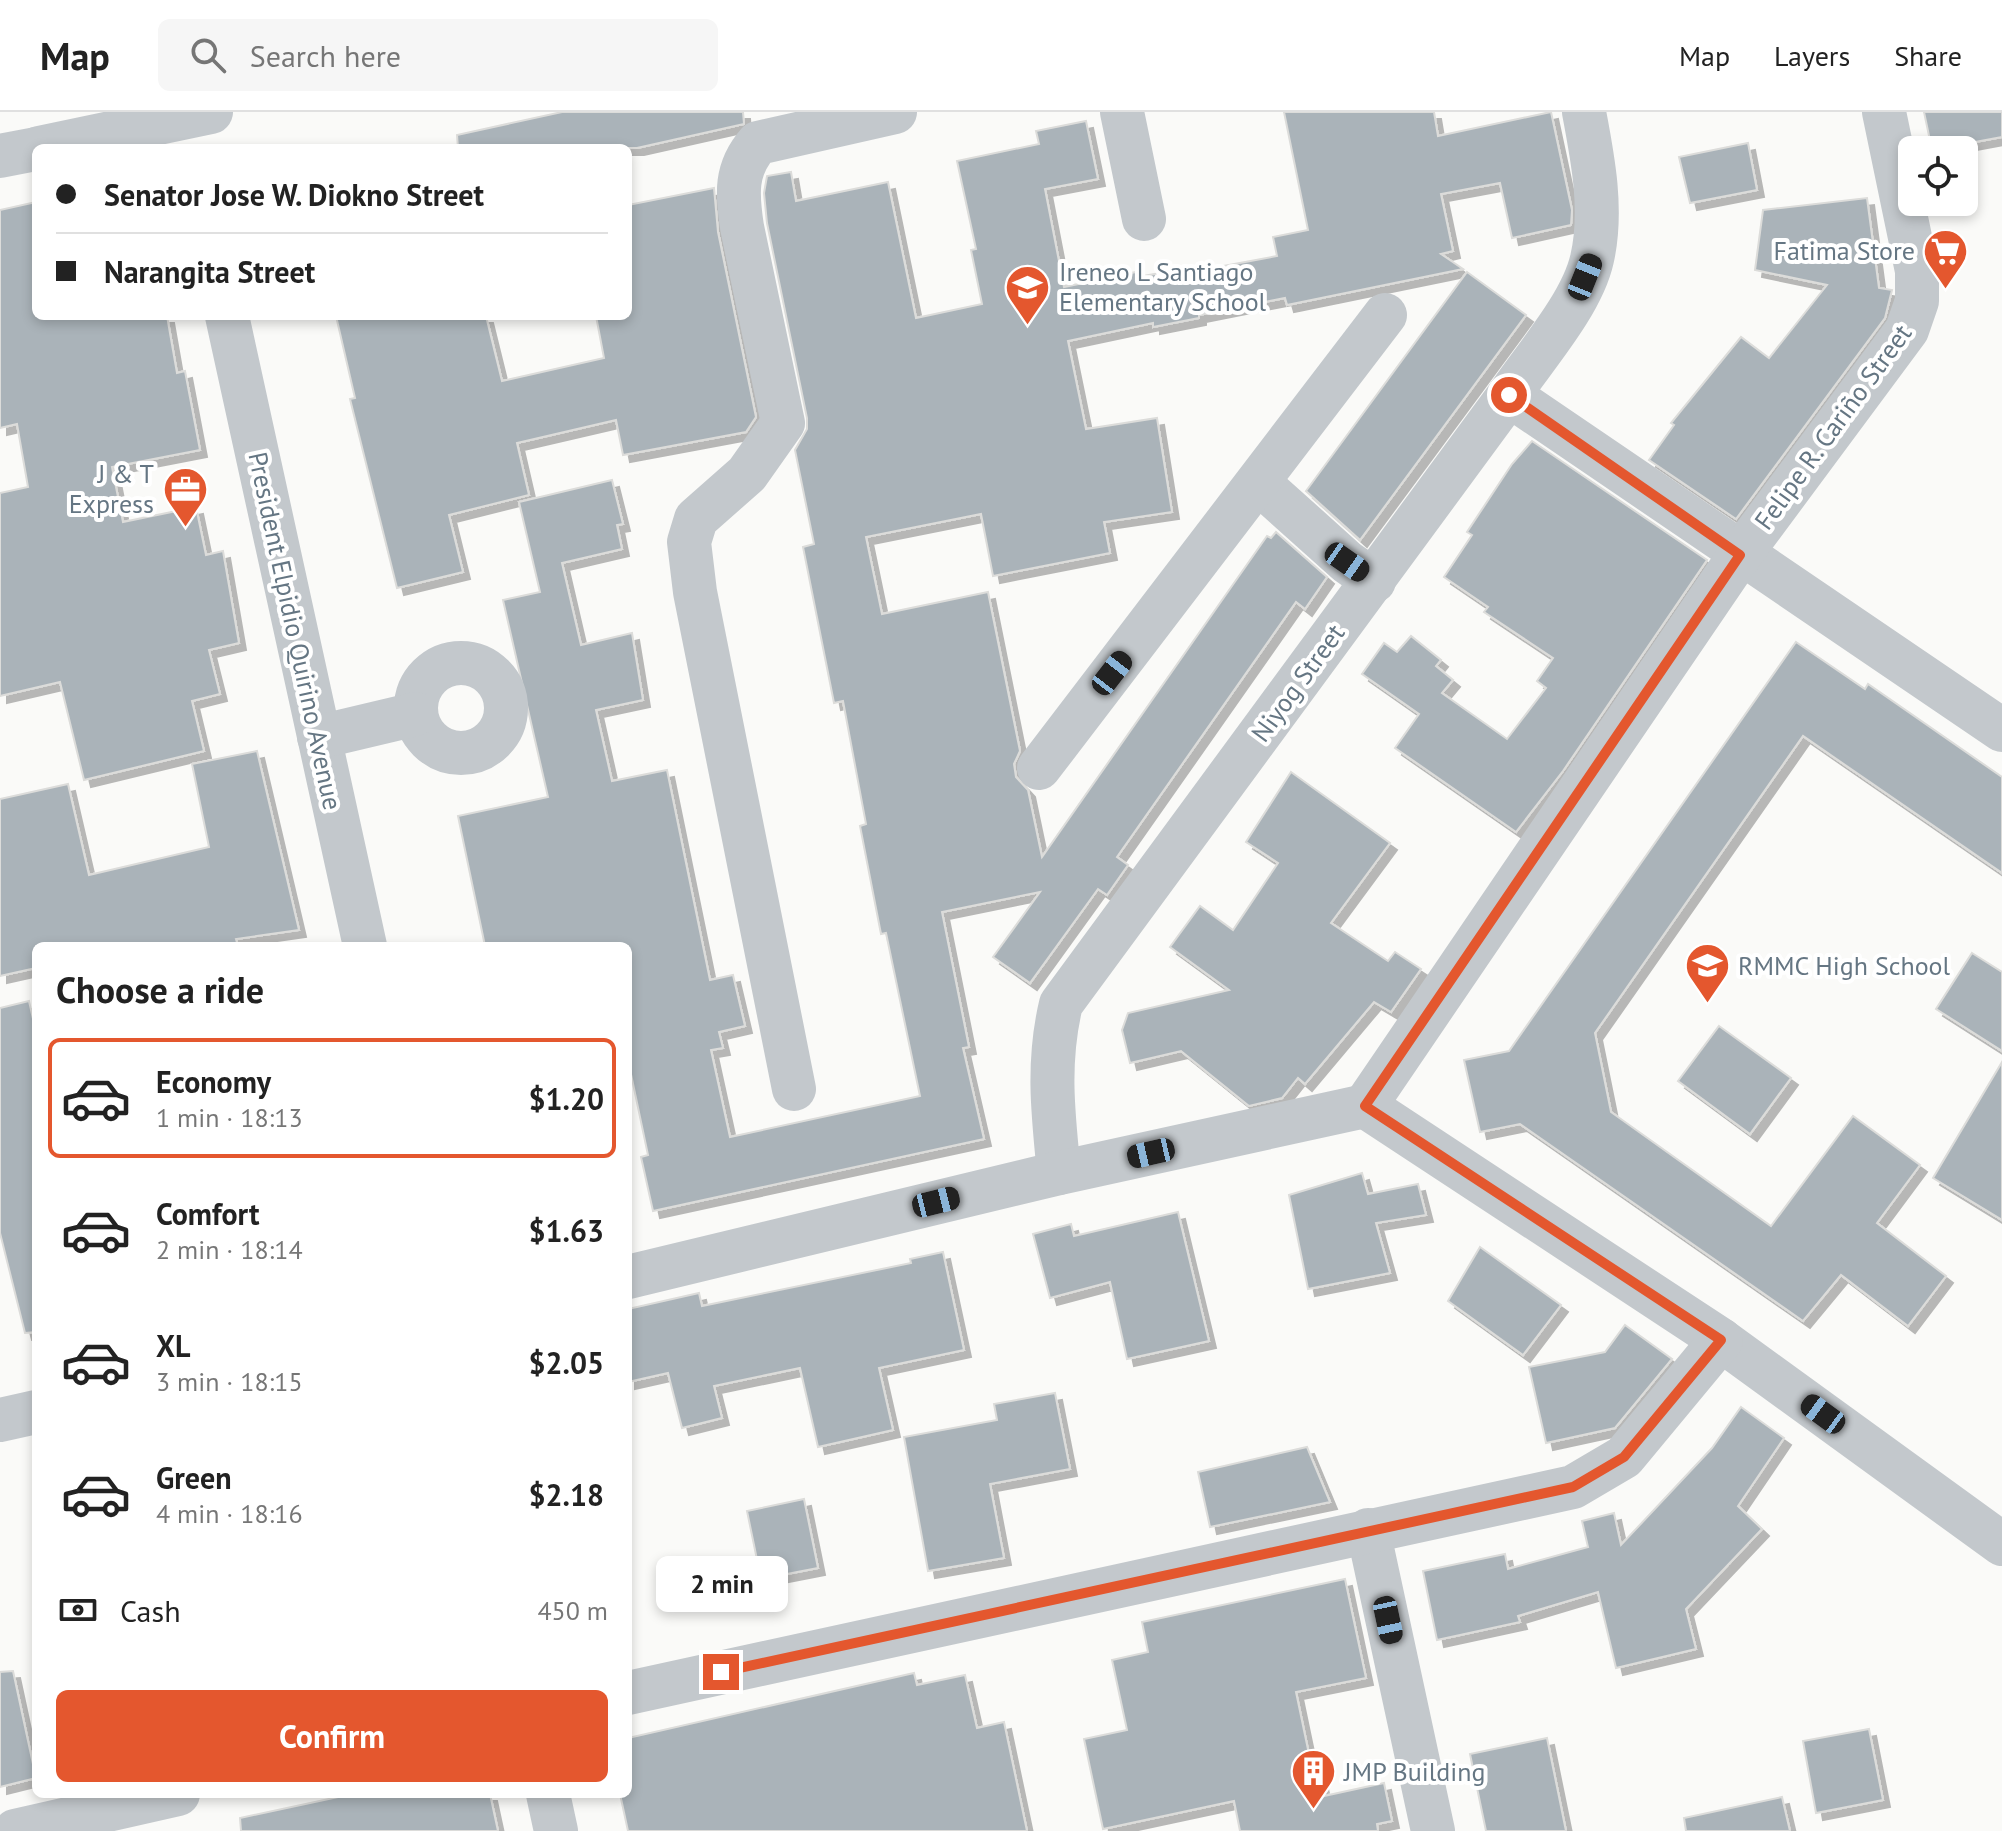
<!DOCTYPE html>
<meta charset="utf-8">
<style>
body{margin:0;font-family:"PT Sans",sans-serif;background:#f6f6f6;color:#222;height:100vh;display:flex;flex-direction:column;font-size:30px;white-space:nowrap}
*{box-sizing:border-box;margin:0}
p{font-size:26px;color:#767676}
.icon{flex:none;width:44px;height:44px;fill:none;stroke:currentColor;stroke-width:2;stroke-linecap:round;stroke-linejoin:round}
.map{position:relative;flex:1;overflow:hidden}
.panel{position:absolute;left:32px;top:830px;width:600px;height:856px;display:flex;flex-direction:column;background:#fff;border-radius:12px;box-shadow:0 4px 12px #0003}
.panel>*{flex:none}
.hud{position:absolute;left:32px;top:32px;width:600px;height:176px;border-radius:12px;box-shadow:0 4px 12px #0003;display:grid;align-content:center;height:176px;padding:0 24px;background:#fff}
.buttons{position:absolute;left:1898px;top:24px;display:grid;gap:16px}
.buttons a{display:grid;place-items:center;width:80px;height:80px;border-radius:12px;background:#fff;box-shadow:0 4px 12px #0003;font-size:40px}
.end{position:absolute;width:36px;height:36px;margin:-18px;border:10px solid #e4572e;background:#fff;box-shadow:0 0 0 4px #fff}
.from{border-radius:50%}
.bubble{position:absolute;height:56px;border-radius:12px;background:#fff;box-shadow:0 4px 12px #0003;font-size:26px;font-weight:700;line-height:56px;text-align:center}
.car{position:absolute;width:24px;height:48px;margin:-24px -12px;border-radius:10px;box-shadow:0 0 6px 2px #0007;background:linear-gradient(#222 24%,#8ab4d8 0 40%,#222 0 76%,#8ab4d8 0 86%,#222 0)}
.hud b{display:flex;align-items:center;gap:28px;height:76px;font-size:30px}
.hud b+b{border-top:2px solid #e0e0e0}
.hud i{width:20px;height:20px;background:#222}
ul{padding:0;list-style:none}
li{display:flex;align-items:center;gap:24px;height:120px;margin:0 16px 12px;padding:0 8px;border:4px solid transparent;border-radius:12px}
li div{flex:1}
li b{display:block;font-size:30px}
li em{font-style:normal;font-weight:700}
li.on{border-color:#e4572e}
li>.icon{width:72px;height:72px;stroke-width:1.5}
h2{padding:0 24px;font-size:36px;line-height:96px}
.pay{display:flex;align-items:center;gap:20px;height:88px;padding:0 24px;font-size:30px}
.pay p{margin-inline-start:auto}
.button{display:flex;gap:16px;margin-top:auto;padding:16px 24px}
.button a{flex:1;height:92px;border-radius:12px;background:#e4572e;color:#fff;font-size:32px;font-weight:700;line-height:92px;text-align:center}
header{display:flex;align-items:center;gap:48px;box-sizing:border-box;height:112px;padding:0 40px;background:#fff;border-bottom:2px solid #e0e0e0}
header strong{font-size:38px}
nav{display:flex;gap:44px;margin-inline-start:auto;font-size:28px}
.search{width:560px;height:72px;background:#f6f6f6;display:flex;align-items:center;gap:20px;box-sizing:border-box;padding:0 28px;border-radius:12px;color:#767676;font-size:30px}
.map>svg:first-child{display:block}
.building{fill:#aab3b9;stroke:#dcdcda;stroke-width:2;filter:url(#shadow)}
.lines{fill:none;stroke-linecap:round;stroke-linejoin:round}
.minor{stroke:#c3c8cc;stroke-width:44}
.route{stroke:#e4572e;stroke-width:10}
.labels{text-anchor:middle;stroke-width:8;stroke-linejoin:round;paint-order:stroke}
.poi-label{font-size:26px;fill:#657683;stroke:#fff;text-anchor:start}
.street-label{font-size:26px;fill:#657683;stroke:#fff}
</style>
<header>
<strong>Map</strong>
<div class="search"><svg class="icon" aria-label="search" viewBox="0 0 24 24"><circle cx="10" cy="10" r="6"/><path d="M15 15l6 6"/></svg>Search here</div>
<nav><a>Map</a><a>Layers</a><a>Share</a></nav>
</header>
<div class="map">
<svg width="2002" height="1719" viewBox="0 0 2002 1719">
<defs>
<filter id="shadow"><feDropShadow dx="7" dy="7" stdDeviation="0" flood-color="#0004"/></filter>
</defs>
<rect width="100%" height="100%" fill="#fafaf8"/>
<!-- building -->
<g class="building">
<path d="M562,0h181l1,12 -107,24h-179l-1,-13z"/>
<path d="M1284,0h150l4,24 113,-24 21,98 -1,15 -59,13 -12,-55 -59,11 12,57 -12,3 22,15 -176,36 -2,-7 -86,17v3l-46,9v-4l-85,18 18,88 71,-11 15,94 -68,10 6,31 -117,23 -12,-62 -115,23 16,77 106,-22 32,159 -6,13 2,13 12,13 14,67 225,-321 4,2 5,-6 51,45 -22,32 -9,-7 -179,255 11,8 -21,30 -9,-6 -68,94 -37,-26 47,-65 -98,20 27,135 -6,1 21,91 -331,72 -12,-54 7,-2 -20,-95v-114h-143l-27,-130 90,-19 -45,-197 37,-8 -21,-90 93,-22 11,44 -6,1 5,24 -60,14 19,82 51,-12 11,67 -47,10 16,71 55,-11 43,210 23,-5 12,51 -26,6 4,16 -12,2 19,87 190,-41 -34,-163 -5,1 -21,-108 6,-2 -23,-123 -9,2 -31,-156 11,-3 -19,-94 12,-21v-11l-40,-195 -3,-30 3,-17 24,-4 5,29 92,-19 28,136 66,-14 -11,-54 5,-1 -19,-88 82,-17 -3,-13 50,-10 12,58 -53,10 19,98 72,-15 1,5 53,-9 1,4 86,-16 -4,-19 35,-7z"/>
<path d="M1924,0h78v25l-70,13z"/>
<path d="M1748,31l9,47 -67,13 -11,-46z"/>
<path d="M714,76l4,44 38,185 -10,15 -123,23 -7,-35 -99,23 12,52 -80,20 14,57 -66,16 -47,-189 5,-1 -19,-82h150l16,65 102,-23 -8,-42h32v-111z"/>
<path d="M1867,86l12,90 13,2 -7,28 -149,201 -87,-59 25,-35 -3,-2 70,-86 28,21 58,-73 -72,-15 8,-60z"/>
<path d="M36,90v114h131l10,57 8,-2 15,79 -88,17 11,55 73,-15 10,48 17,-4 16,92 -30,7 11,44 -28,7 12,50 -120,29 -24,-98 -60,14v-203l28,-6 -11,-63 -17,4v-218z"/>
<path d="M1467,160l59,43 -166,225 -54,-49z"/>
<path d="M1532,329l175,119 -144,211 -47,61 -121,-84 24,-34 -57,-40 22,-31 13,9 14,-16 30,24 -5,6 17,14 -11,13 65,46 39,-51 -9,-7 16,-23 -69,-46 4,-5 -44,-30 28,-42 -5,-3 45,-68z"/>
<path d="M1796,530l69,47 3,-5 134,93v96l-199,-137 -208,297 16,79 160,114 82,-110 67,49 -43,58 69,53 -38,50 -67,-51 -38,46 -283,-197 -40,8 -16,-72 45,-9z"/>
<path d="M257,639l42,179 -63,9 2,7h-202v22l-36,8v-177l68,-15 21,91 120,-28 -17,-83z"/>
<path d="M1291,660l99,71 -59,80 57,38 7,-9 26,17 -30,43 -17,-10 -69,82 -7,-6 -16,20 -33,8 -68,-55 -51,12 -8,-33 6,-17 101,-23 -59,-43 30,-41 33,24 45,-67 -32,-21z"/>
<path d="M1972,841l30,19v79l-66,-42z"/>
<path d="M29,889l7,31v300l-11,1 -25,-100v-225z"/>
<path d="M1719,914l72,52 -41,56 -72,-53z"/>
<path d="M2002,950v158l-69,-42z"/>
<path d="M1362,1061l6,21 50,-10 8,31 -50,8 14,50 -82,16 -19,-94z"/>
<path d="M1178,1100l31,129 -82,18 -17,-77 -60,16 -17,-64 38,-10 3,12z"/>
<path d="M1480,1135l81,58 -38,50 -75,-54z"/>
<path d="M943,1140l21,98 -85,18 14,62 -75,17 -18,-79 -86,18 8,32 -40,10 -14,-55 -40,9v-73l71,-16 3,13 209,-43 -1,-4z"/>
<path d="M1625,1213l47,34 -57,69 -69,15 -17,-76 76,-15z"/>
<path d="M1055,1281l15,76 -80,15 14,74 -76,13 -24,-134 93,-17 -3,-16z"/>
<path d="M1741,1295l43,31 -46,68 24,23 -76,80 10,40 -80,19 -18,-76 -80,24 2,6 -83,18 -14,-69 82,-17 3,15 80,-22 -6,-26 32,-8 7,32 91,-97z"/>
<path d="M1307,1335l23,55 -120,25 -12,-55z"/>
<path d="M804,1387l14,69 -57,11 -14,-68z"/>
<path d="M1345,1467l21,99 -70,14 19,91 6,-1 3,14 60,-13 8,38 -15,3 1,7h-138l-6,-30 -131,28 -19,-90 43,-9 -15,-70 36,-8 -6,-30z"/>
<path d="M13,1559l23,107 -36,9v-115z"/>
<path d="M914,1561l3,12 48,-10 12,53 27,-6 23,109h-399l-8,-37h8v-56z"/>
<path d="M1869,1617l14,71 -67,13 -13,-72z"/>
<path d="M1547,1626l19,93h-80l-16,-77z"/>
<path d="M352,1682h138l8,37h-257l-1,-13z"/>
<path d="M1782,1685l8,34h-104l-2,-13z"/>
</g>
<g class="lines">
<!-- minor -->
<g class="minor">
<path d="M1122,0l22,107"/>
<path d="M39,36l172,-36"/>
<path d="M0,44l36,-7"/>
<path d="M227,204l138,630"/>
<path d="M1509,283l493,335"/>
<path d="M1259,371l88,79 27,19"/>
<circle cx="461" cy="596" r="45"/>
<path d="M319,625l97,-23"/>
<path d="M1039,656l346,-453"/>
<path d="M794,977l-99,-497 -6,-50 7,-23 51,-45 36,-51 -41,-196c-5,-33 -7,-58 16,-84l137,-31"/>
<path d="M1365,994l375,-551 167,-225 10,-29v-30l-33,-159"/>
<path d="M1059,1061c-6,-59 -12,-111 2,-169l448,-609c26,-38 73,-91 83,-136 11,-48 1,-100 -8,-147"/>
<path d="M628,1165l431,-104 306,-67 356,234 281,204"/>
<path d="M0,1308l36,-8"/>
<path d="M1368,1418l65,301"/>
<path d="M628,1581l945,-206 51,-30 97,-117"/>
<path d="M548,1682l8,37"/>
<path d="M15,1719l163,-37"/>
</g>
</g>
<g class="lines">
<!-- route -->
<path class="route" d="M721,1560l852,-185 51,-30 97,-117 -356,-234 375,-551 -231,-160"/>
</g>
<!-- icons -->
<defs>
<symbol id="supermarket-pin" viewBox="-11 -11 22 30"><path d="M0 17L-7.5 6A9.5 9.5 0 1 1 7.5 6Z" fill="#e4572e" stroke="#fff"/><path d="M-6-5.5h2.5l.6 2H6L4.5 2H-2.5L-4.4-4H-6ZM-1.5 3.2a1.3 1.3 0 1 0 .1 0ZM3 3.2a1.3 1.3 0 1 0 .1 0Z" fill="#fff"/></symbol>
<symbol id="school-pin" viewBox="-11 -11 22 30"><path d="M0 17L-7.5 6A9.5 9.5 0 1 1 7.5 6Z" fill="#e4572e" stroke="#fff"/><path d="M0-5L7-2L0 1L-7-2ZM-4 1L0 2.5L4 1V4Q0 6-4 4Z" fill="#fff"/></symbol>
<symbol id="office-pin" viewBox="-11 -11 22 30"><path d="M0 17L-7.5 6A9.5 9.5 0 1 1 7.5 6Z" fill="#e4572e" stroke="#fff"/><path d="M-6-3h4V-5.5h4V-3h4V5H-6ZM-1-4.5V-3h2v-1.5ZM-6 0V1H6V0Z" fill="#fff"/></symbol>
<symbol id="building-pin" viewBox="-11 -11 22 30"><path d="M0 17L-7.5 6A9.5 9.5 0 1 1 7.5 6Z" fill="#e4572e" stroke="#fff"/><path d="M-4-6H4V6H1V3H-1V6H-4ZM-2.5-4.3h1.7v1.8h-1.7ZM.8-4.3h1.7v1.8H.8ZM-2.5-1h1.7V.8h-1.7ZM.8-1h1.7V.8H.8Z" fill="#fff"/></symbol>
</defs>
<g fill-rule="evenodd">
<use href="#supermarket-pin" x="1920" y="114" width="51" height="69"/>
<use href="#school-pin" x="1002" y="150" width="51" height="69"/>
<use href="#office-pin" x="160" y="352" width="51" height="69"/>
<use href="#school-pin" x="1682" y="828" width="51" height="69"/>
<use href="#building-pin" x="1288" y="1634" width="51" height="69"/>
</g>
<g class="labels">
<!-- poi labels -->
<g class="poi-label">
<text x="1915" y="148" text-anchor="end">Fatima Store</text>
<text x="1059" y="169">Ireneo L Santiago<tspan x="1059" dy="30">Elementary School</tspan></text>
<text x="154" y="371" text-anchor="end">J &amp; T<tspan x="154" dy="30">Express</tspan></text>
<text x="1738" y="863">RMMC High School</text>
<text x="1344" y="1669">JMP Building</text>
</g>
<!-- street labels -->
<g class="street-label">
<text transform="translate(1833 315) rotate(-54)" y="9">Felipe R. Cariño Street</text>
<text transform="translate(295 519) rotate(78)" y="9">President Elpidio Quirino Avenue</text>
<text transform="translate(1298 571) rotate(-54)" y="9">Niyog Street</text>
</g>
</g>
</svg>
<div class="buttons">
<a><svg class="icon" aria-label="locate" viewBox="0 0 24 24"><circle cx="12" cy="12" r="6"/><path d="M12 2v4M12 18v4M2 12h4M18 12h4"/></svg></a>
</div>
<i class="end from" style="left:1509px;top:283px"></i>
<i class="end" style="left:721px;top:1560px"></i>
<div class="bubble" style="left:656px;top:1444px;width:132px">2 min</div>
<i class="car" style="left:1585px;top:165px;rotate:22deg"></i>
<i class="car" style="left:1347px;top:450px;rotate:125deg"></i>
<i class="car" style="left:1112px;top:561px;rotate:38deg"></i>
<i class="car" style="left:1151px;top:1041px;rotate:257deg"></i>
<i class="car" style="left:936px;top:1090px;rotate:76deg"></i>
<i class="car" style="left:1823px;top:1302px;rotate:306deg"></i>
<i class="car" style="left:1388px;top:1508px;rotate:168deg"></i>
<div class="hud">
<b><i class="from"></i>Senator Jose W. Diokno Street</b>
<b><i></i>Narangita Street</b>
</div>
<section class="panel">
<h2>Choose a ride</h2>
<ul>
<li class="on"><svg class="icon" aria-label="car" viewBox="0 0 24 24"><path d="M5 17H2v-5l4-1 3-4h7l3 4 3 1v5h-3M9 17h6M6 11h13"/><circle cx="7" cy="17" r="2"/><circle cx="17" cy="17" r="2"/></svg><div><b>Economy</b><p>1 min · 18:13</p></div><em>$1.20</em></li>
<li><svg class="icon" aria-label="car" viewBox="0 0 24 24"><path d="M5 17H2v-5l4-1 3-4h7l3 4 3 1v5h-3M9 17h6M6 11h13"/><circle cx="7" cy="17" r="2"/><circle cx="17" cy="17" r="2"/></svg><div><b>Comfort</b><p>2 min · 18:14</p></div><em>$1.63</em></li>
<li><svg class="icon" aria-label="car" viewBox="0 0 24 24"><path d="M5 17H2v-5l4-1 3-4h7l3 4 3 1v5h-3M9 17h6M6 11h13"/><circle cx="7" cy="17" r="2"/><circle cx="17" cy="17" r="2"/></svg><div><b>XL</b><p>3 min · 18:15</p></div><em>$2.05</em></li>
<li><svg class="icon" aria-label="car" viewBox="0 0 24 24"><path d="M5 17H2v-5l4-1 3-4h7l3 4 3 1v5h-3M9 17h6M6 11h13"/><circle cx="7" cy="17" r="2"/><circle cx="17" cy="17" r="2"/></svg><div><b>Green</b><p>4 min · 18:16</p></div><em>$2.18</em></li>
</ul>
<div class="pay"><svg class="icon" aria-label="cash" viewBox="0 0 24 24"><path d="M3 7h18v10H3z"/><circle cx="12" cy="12" r="2"/></svg>Cash<p>450 m</p></div>
<div class="button"><a>Confirm</a></div>
</section>
</div>
